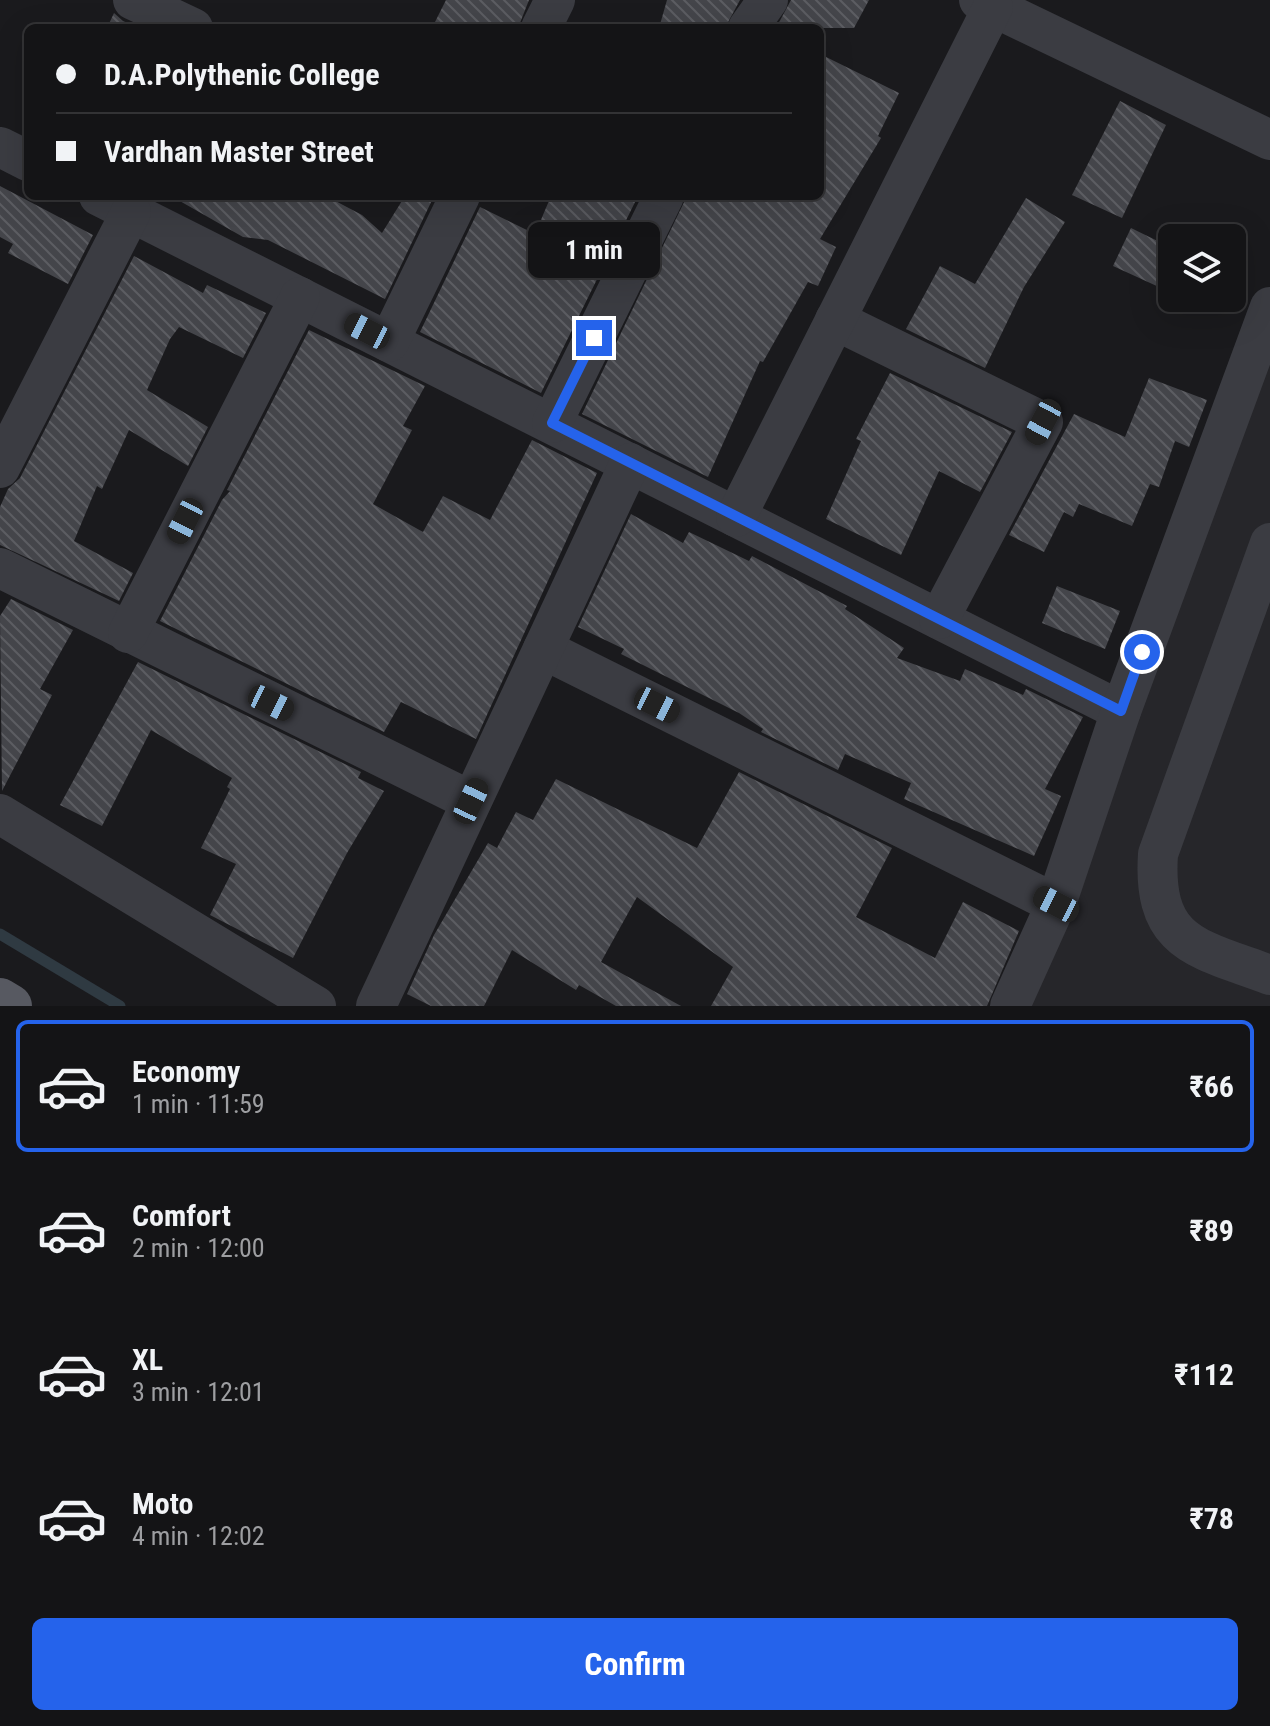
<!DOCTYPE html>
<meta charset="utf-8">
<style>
body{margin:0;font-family:"Roboto Condensed",sans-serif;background:#1d1d1f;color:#f1f3f6;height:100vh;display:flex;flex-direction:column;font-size:30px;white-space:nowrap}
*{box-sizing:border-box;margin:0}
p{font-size:26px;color:#9d9ea1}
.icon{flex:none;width:44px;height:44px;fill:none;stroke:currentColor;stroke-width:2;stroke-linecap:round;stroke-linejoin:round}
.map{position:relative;height:1006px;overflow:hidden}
.sheet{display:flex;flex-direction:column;background:#141416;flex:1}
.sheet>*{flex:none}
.hud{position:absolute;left:24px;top:24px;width:800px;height:176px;border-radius:12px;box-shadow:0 8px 32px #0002,0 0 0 2px #333335;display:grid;align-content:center;height:176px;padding:0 32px;background:#141416}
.fabs{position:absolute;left:1158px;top:224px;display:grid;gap:16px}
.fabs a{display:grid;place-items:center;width:88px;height:88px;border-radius:12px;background:#141416;box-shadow:0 8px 32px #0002,0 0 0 2px #333335;font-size:40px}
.end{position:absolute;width:36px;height:36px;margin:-18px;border:10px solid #2563eb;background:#fff;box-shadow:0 0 0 4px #fff}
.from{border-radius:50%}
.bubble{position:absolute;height:56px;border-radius:12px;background:#141416;box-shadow:0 8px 32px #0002,0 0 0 2px #333335;font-size:26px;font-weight:700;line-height:56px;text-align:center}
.car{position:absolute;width:24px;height:48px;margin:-24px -12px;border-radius:10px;box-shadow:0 0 6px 2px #0007;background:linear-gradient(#222 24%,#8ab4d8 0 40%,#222 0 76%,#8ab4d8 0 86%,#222 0)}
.hud b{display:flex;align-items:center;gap:28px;height:76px;font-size:30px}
.hud b+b{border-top:2px solid #333335}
.hud i{width:20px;height:20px;background:#f1f3f6}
ul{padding:14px 0 0;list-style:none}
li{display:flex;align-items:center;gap:24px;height:132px;margin:0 16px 12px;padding:0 16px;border:4px solid transparent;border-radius:12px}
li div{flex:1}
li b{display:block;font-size:30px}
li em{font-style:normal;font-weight:700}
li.selected{border-color:#2563eb}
li>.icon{width:72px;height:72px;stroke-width:1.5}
.primary-button{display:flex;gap:16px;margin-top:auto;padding:16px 32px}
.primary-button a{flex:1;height:92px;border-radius:12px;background:#2563eb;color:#fff;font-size:32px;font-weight:700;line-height:92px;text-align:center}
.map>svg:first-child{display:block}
.built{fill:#26262a}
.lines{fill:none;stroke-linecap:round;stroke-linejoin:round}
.stream{stroke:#2f3a42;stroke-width:11}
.building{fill:url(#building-back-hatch)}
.minor{stroke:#3b3c42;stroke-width:40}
.major{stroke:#575961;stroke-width:44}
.route{stroke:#2563eb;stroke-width:10}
</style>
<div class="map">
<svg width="1270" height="1006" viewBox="0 0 1270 1006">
<defs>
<pattern id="building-back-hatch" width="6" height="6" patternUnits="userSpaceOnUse" patternTransform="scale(2)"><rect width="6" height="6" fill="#44454a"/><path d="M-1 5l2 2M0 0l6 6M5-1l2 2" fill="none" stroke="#5c5d62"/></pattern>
</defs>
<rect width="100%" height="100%" fill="#1a1a1d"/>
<!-- built -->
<path class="built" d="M1270,336v670h-243z"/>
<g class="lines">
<!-- stream -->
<path class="stream" d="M0,934l120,72"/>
</g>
<!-- building -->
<g class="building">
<path d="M446,0h83l-11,28h-86z"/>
<path d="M667,0h73l-15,28h-66z"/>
<path d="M791,0h78l-15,28h-78z"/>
<path d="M114,13l9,8 16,7h-32z"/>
<path d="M820,54l79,39 -21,43 3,2 -61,101 16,8 -18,39 -10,-4 -45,80 -3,-1 -52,116 -126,-63 105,-218h133z"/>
<path d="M1120,101l46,24 -44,93 -50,-23z"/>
<path d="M0,186l93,49 -25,49 -60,-31 5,-9 -13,-7z"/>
<path d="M171,196h155l36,19 20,18 23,-37h29l-49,103 -117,-59 -25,-3z"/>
<path d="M551,196h87l-97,197 -121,-61 60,-125 55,27z"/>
<path d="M1026,198l39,24 -41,65 -39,81 -79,-39 34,-63 35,18z"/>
<path d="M1131,228l41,20v45l-59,-27z"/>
<path d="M134,256l69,37 4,-8 59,28 -23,45 -64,-31 -9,12 -23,51 61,37 -20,39 -59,-36 -27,59 -5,-3 -23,55 59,32 -14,28 -119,-56v-38l8,-18 12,-11z"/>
<path d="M309,330l116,56 -22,40 9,4 -39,74 50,28 20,-36 47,24 42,-80 65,33 -121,266 -75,-37 -17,30 -224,-111 62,-121 8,-9 -3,-1z"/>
<path d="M890,373l122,59 -32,60 -41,-21 -38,84 -75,-36 35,-78 -5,-2z"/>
<path d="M1149,378l58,22 -18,47 -14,-6 -16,46 -9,-3 -18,42 -53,-22 -6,13 -9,-5 -20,40 -35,-17 65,-121 51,23z"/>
<path d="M631,514l52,29 6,-11 60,29 3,-5 95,50 -2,3 59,39 -7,10 63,23 5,-12 58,26 3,-6 57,28 -38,72 16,7 -27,60 -130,-57 7,-16 -66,-29 -7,16 -77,-38 2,-3 -24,-16 -118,-59 3,-5 -46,-22z"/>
<path d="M1057,586l63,25 -15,38 -63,-26z"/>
<path d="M11,599l62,31 -33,59 12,6 -50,96 -2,-175z"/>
<path d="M138,662l223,110 -3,6 26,13 -37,62 -54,105 -83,-43 26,-51 -35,-16 29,-59 -3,-2 5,-9 -81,-48 -49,96 -42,-21z"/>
<path d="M739,772l153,76 -36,69 79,41 28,-56 56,29 -32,75h-276l22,-39 -96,-70 -36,65 80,44h-65l-37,-21 -3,5 -64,-40 -28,56h-53l-24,-12 27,-59 54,-92 9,5 19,-36 17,8 23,-41 141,69z"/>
</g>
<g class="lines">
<!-- minor -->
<g class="minor">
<path d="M133,0l60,28"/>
<path d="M979,0l291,140"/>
<path d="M541,28l14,-28"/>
<path d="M748,28l20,-28"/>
<path d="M0,147l28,14"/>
<path d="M99,196l1022,515"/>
<path d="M835,320l208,102 -104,197"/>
<path d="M389,342l71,-146"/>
<path d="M552,423l112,-227"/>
<path d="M0,468l131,-256"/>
<path d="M736,517l257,-510"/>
<path d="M1270,543l-112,311c-6,91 40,94 112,121"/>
<path d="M0,568l471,233"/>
<path d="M128,633l172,-336"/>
<path d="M543,649l513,255"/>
<path d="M0,814l316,192"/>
<path d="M376,1006l254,-543"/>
<path d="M1010,1006l46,-102 65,-193 149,-404"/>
</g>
<!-- major -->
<path class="major" d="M0,1000l10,6"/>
</g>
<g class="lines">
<!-- route -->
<path class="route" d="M594,338l-42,85 569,288 21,-59"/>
</g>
</svg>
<div class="fabs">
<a><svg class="icon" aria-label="layers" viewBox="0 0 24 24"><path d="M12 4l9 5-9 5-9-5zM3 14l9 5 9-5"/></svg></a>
</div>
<i class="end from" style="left:1142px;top:652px"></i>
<i class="end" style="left:594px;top:338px"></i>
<div class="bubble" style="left:528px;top:222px;width:132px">1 min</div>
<i class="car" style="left:367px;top:331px;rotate:297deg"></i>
<i class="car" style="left:1043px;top:422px;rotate:208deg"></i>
<i class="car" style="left:185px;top:521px;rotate:207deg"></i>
<i class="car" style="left:271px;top:703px;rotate:116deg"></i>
<i class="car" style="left:657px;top:705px;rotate:116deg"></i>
<i class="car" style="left:471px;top:801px;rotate:25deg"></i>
<i class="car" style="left:1056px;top:904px;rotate:297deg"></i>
<div class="hud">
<b><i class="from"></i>D.A.Polythenic College</b>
<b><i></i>Vardhan Master Street</b>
</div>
</div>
<section class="sheet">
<ul>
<li class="selected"><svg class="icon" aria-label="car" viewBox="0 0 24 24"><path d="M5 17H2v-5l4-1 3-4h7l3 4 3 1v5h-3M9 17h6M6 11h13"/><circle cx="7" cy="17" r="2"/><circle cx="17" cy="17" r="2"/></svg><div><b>Economy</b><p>1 min · 11:59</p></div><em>₹66</em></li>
<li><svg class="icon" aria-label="car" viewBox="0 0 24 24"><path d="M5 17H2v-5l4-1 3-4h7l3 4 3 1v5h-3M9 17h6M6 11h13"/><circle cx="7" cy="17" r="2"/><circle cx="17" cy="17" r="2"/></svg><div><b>Comfort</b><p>2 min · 12:00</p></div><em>₹89</em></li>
<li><svg class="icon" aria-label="car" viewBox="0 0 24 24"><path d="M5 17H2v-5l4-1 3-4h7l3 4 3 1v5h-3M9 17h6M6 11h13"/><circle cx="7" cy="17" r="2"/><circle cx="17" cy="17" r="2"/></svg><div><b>XL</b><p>3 min · 12:01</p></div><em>₹112</em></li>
<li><svg class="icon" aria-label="car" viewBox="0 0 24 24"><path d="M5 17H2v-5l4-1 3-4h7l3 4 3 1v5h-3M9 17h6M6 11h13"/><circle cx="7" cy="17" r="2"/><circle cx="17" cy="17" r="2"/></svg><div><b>Moto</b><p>4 min · 12:02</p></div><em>₹78</em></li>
</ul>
<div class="primary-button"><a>Confirm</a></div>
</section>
